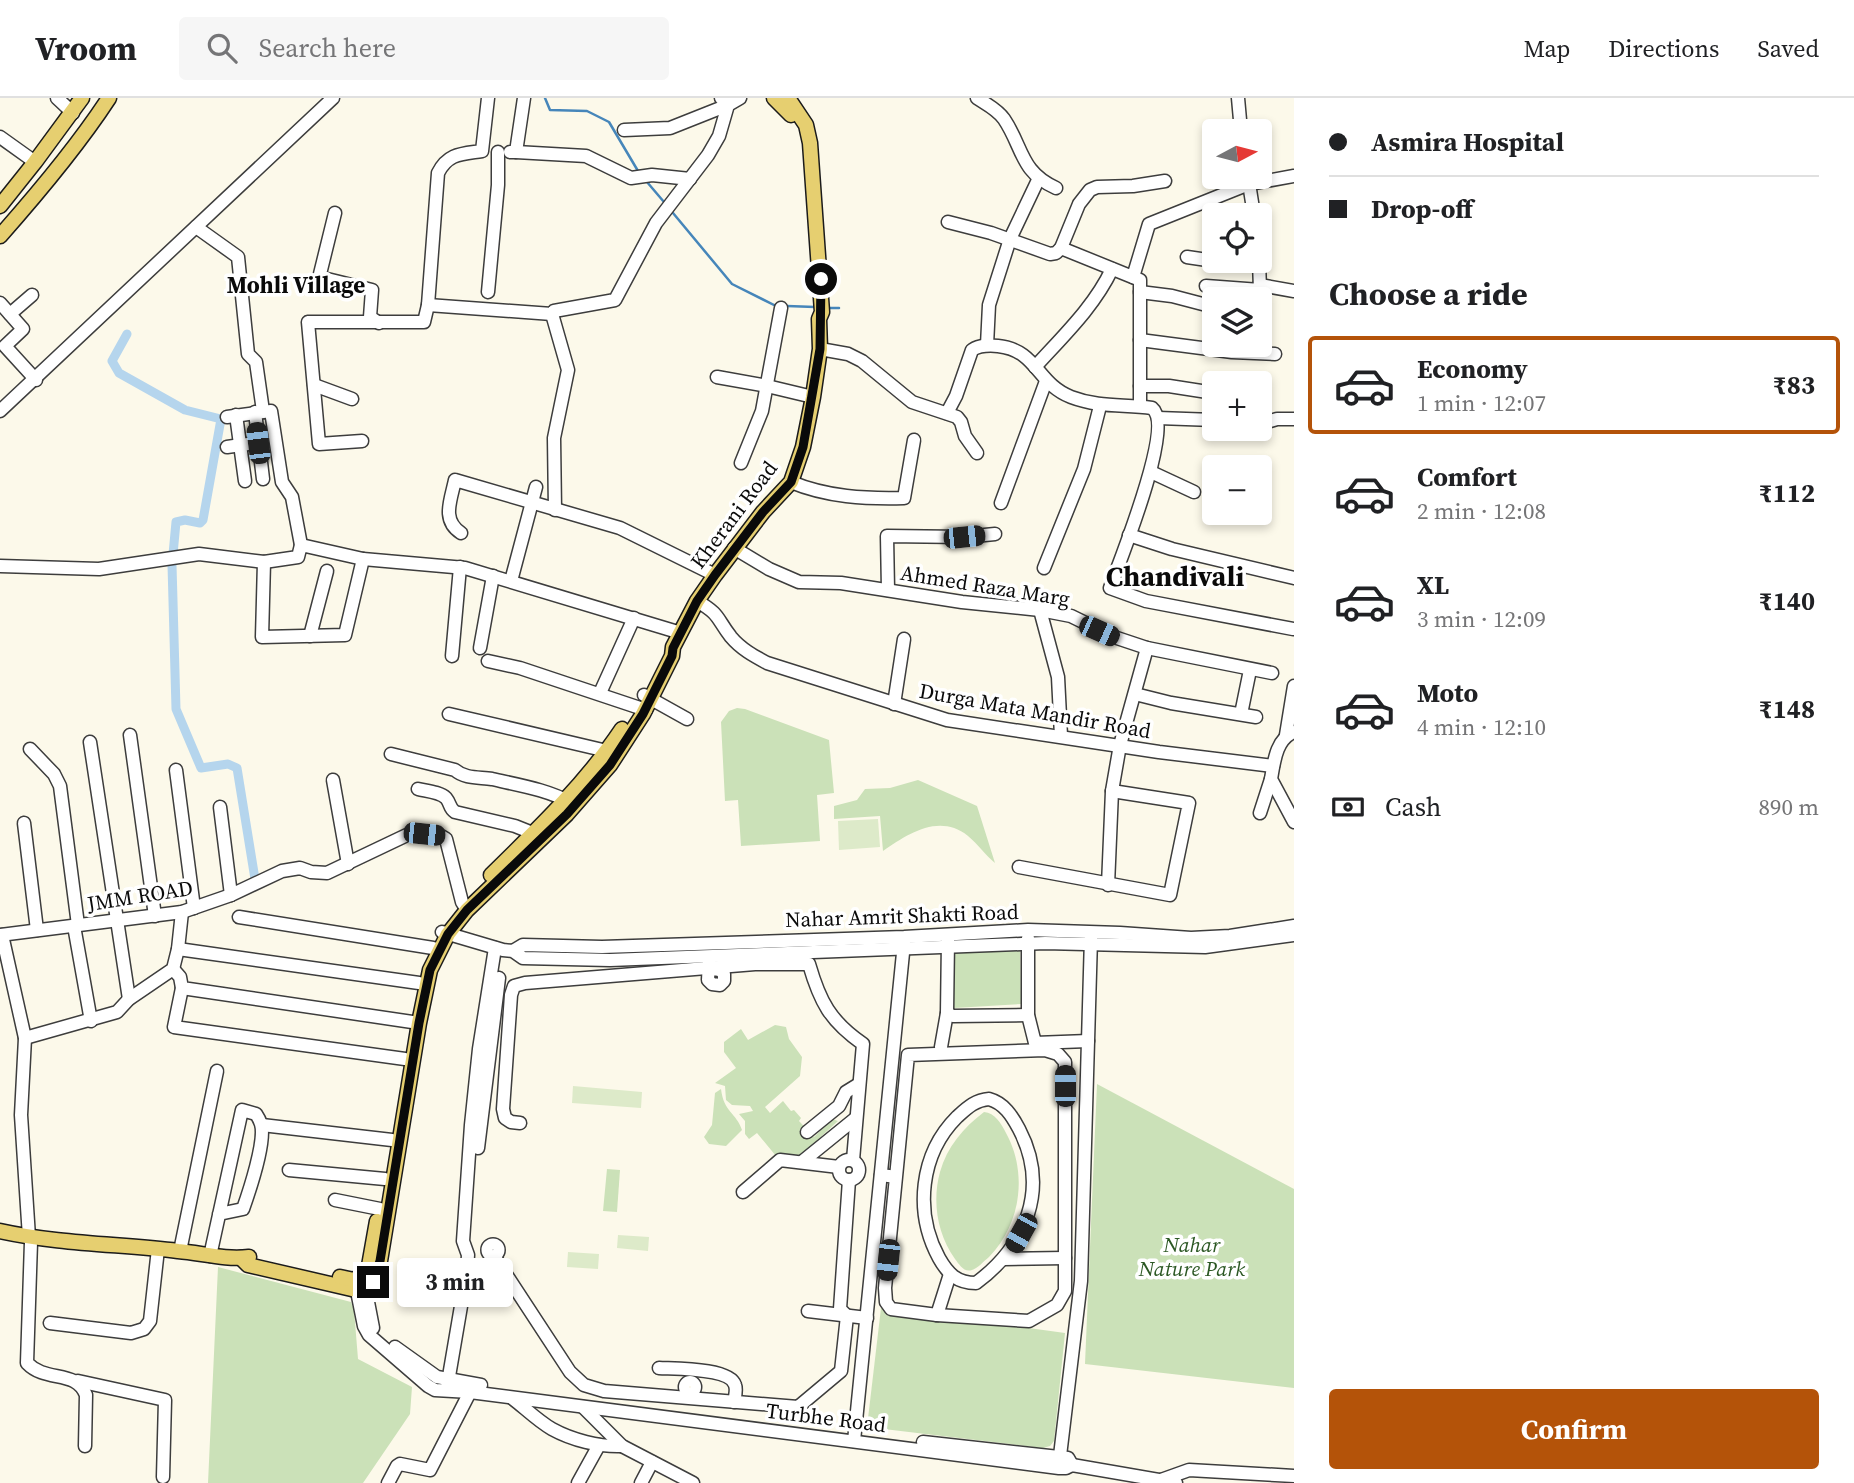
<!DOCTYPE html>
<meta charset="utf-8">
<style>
body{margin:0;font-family:"Source Serif 4",serif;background:#f6f6f6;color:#202124;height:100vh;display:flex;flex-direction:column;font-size:26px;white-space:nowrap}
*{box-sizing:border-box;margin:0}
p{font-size:23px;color:#757577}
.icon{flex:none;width:38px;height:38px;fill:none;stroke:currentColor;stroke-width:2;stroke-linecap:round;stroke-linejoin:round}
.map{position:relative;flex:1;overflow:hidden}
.details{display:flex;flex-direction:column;background:#fff;width:560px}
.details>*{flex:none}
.top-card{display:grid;align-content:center;height:154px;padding:0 35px;background:#fff}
.needle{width:46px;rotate:83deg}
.controls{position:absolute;left:1202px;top:21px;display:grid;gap:14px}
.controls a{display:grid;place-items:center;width:70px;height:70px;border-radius:7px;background:#fff;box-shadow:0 4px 10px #0003;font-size:35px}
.end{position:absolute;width:32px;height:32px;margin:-16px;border:9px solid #0a0a0a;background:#fff;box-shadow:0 0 0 4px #fff}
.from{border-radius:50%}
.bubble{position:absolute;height:49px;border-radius:7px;background:#fff;box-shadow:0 4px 10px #0003;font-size:23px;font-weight:700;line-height:49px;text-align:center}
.car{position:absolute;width:21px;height:42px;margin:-21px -10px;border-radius:9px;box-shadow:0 0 5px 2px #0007;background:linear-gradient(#222 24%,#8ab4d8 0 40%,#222 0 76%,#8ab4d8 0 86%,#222 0)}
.top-card b{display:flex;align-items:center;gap:24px;height:66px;font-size:26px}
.top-card b+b{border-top:2px solid #e0e0e0}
.top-card i{width:18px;height:18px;background:#202124}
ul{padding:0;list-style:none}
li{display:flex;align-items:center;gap:21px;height:98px;margin:0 14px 10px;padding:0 21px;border:4px solid transparent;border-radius:7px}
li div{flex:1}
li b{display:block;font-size:26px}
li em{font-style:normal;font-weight:700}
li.active{border-color:#b45309}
li>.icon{width:63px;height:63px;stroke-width:1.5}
h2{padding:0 35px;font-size:32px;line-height:84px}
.pay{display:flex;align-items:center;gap:18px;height:77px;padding:0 35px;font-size:26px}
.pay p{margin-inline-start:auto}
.primary-button{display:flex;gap:14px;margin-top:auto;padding:14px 35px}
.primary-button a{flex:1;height:80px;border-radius:7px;background:#b45309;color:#fff;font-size:28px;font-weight:700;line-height:80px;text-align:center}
header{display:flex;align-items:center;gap:42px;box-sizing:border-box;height:98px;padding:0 35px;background:#fff;border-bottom:2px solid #e0e0e0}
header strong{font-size:33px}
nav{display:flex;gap:38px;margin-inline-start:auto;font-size:24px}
.search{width:490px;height:63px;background:#f6f6f6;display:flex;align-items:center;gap:18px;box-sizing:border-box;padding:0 24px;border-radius:7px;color:#757577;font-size:26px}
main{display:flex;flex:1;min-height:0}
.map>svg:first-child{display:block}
.green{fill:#cbe1b8}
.pitch{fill:#ddeac9}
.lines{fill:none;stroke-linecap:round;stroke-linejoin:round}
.stream{stroke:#4686ba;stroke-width:2.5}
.canal{stroke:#b5d5ed;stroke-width:9}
.minor-casing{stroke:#3d3d3d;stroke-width:15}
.major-casing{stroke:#1b1b1b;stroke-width:17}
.minor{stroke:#fff;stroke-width:12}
.major{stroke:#e6cf70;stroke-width:14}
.route{stroke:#0a0a0a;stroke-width:9}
.labels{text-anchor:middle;stroke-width:7;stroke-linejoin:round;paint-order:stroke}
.street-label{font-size:21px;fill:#0a0a0a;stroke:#fff}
.park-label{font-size:21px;font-style:italic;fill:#2c5824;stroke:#fff}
.neighbourhood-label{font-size:23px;font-weight:bold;fill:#0a0a0a;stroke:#fff}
.district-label{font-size:28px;font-weight:bold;fill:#0a0a0a;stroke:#fff}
</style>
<header>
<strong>Vroom</strong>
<div class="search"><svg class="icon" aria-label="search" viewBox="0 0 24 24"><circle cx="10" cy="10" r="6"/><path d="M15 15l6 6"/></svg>Search here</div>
<nav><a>Map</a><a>Directions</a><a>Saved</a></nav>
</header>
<main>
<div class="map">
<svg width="1294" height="1385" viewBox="0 0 1294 1385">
<rect width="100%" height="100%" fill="#fcf9ea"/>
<!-- green -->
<g class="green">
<path d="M737,610l8,1 84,31 5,53 -17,2 3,46 -79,5 -3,-46 -13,1 -4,-79 8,-11z"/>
<path d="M918,682l59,26 18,57c-10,-8 -17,-19 -27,-27 -29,-23 -60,-2 -85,15l-3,-35 -46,3v-13l23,-6 8,-11 25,-1z"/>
<path d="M1020,846l1,60 -67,4 -1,-58z"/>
<path d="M775,927l11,2 3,12 13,18 -2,19 -35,31 5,6 13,-12 8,10 3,-1 7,8 -2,3 15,16 18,-18 6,2 -39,36 -23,-1 -19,-23 -8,6 -4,-5v-13l-6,-7 14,-3 -3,-5 -18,-1 -6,-5 -1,-14 -10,-3 21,-15 -12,-16v-10l17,-13 7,11z"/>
<path d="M1097,986l197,105v199l-209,-24z"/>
<path d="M721,991c3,24 15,23 21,41l-16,16 -17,-2 -5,-7 8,-12 3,-32z"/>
<path d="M984,1014c11,1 17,11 22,21 22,40 15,91 -17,124 -5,4 -12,12 -17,13 -8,3 -13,-6 -17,-11 -18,-25 -23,-58 -15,-87 7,-25 23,-44 44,-60z"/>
<path d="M607,1071l13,1 -3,42 -14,-1z"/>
<path d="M218,1169l133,35 3,8 4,49 54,28 -2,27 -47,69h-155z"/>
<path d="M881,1210l184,25 -11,108 -4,5 -7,2 -176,-21z"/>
</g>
<!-- pitch -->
<g class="pitch">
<path d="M878,721l2,28 -41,3 -1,-29z"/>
<path d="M573,988l69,6 -1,16 -69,-5z"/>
<path d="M618,1137l31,2 -1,14 -31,-3z"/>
<path d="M568,1154l31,2 -1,15 -31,-2z"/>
</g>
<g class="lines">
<!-- stream -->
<g class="stream">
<path d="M545,0l5,12 37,1 22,11 29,49"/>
<path d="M647,84l17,20"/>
<path d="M673,115l59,71 44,22"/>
<path d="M787,208l28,1"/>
<path d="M829,210h10"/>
</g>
<!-- canal -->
<path class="canal" d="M127,236l-15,27 7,12 66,37 36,9 -18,101 -3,3 -15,-3 -9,2 -4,43 4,144 25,59 27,-4 9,4 18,111"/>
<defs>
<g id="minor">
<path d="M57,0l16,15"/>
<path d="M977,0c9,6 20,11 27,21 19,28 16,53 52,69"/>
<path d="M1238,0l3,33"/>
<path d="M624,32l46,-2 58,-23 -7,-7"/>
<path d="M0,39l35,25"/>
<path d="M510,54h6l8,-54"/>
<path d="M516,54l70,4 45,22 21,-3 38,4"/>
<path d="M1248,79l6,38"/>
<path d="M335,115l-15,61 3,4 49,12 -2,27 9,6"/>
<path d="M948,124l43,11 59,21 6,-1 5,-5 79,32v126"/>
<path d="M196,129l42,30 10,97 8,8 7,49"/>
<path d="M1061,150l18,-44 11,-14 7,-3 36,-1 32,-5"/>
<path d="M1187,159l27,4"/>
<path d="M1215,163l45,5"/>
<path d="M1133,179l16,-53 100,-40 45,-8"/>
<path d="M1260,187l34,6"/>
<path d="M1206,188l54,4 -1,-29"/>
<path d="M488,194l10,-107v-33"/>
<path d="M1140,194l32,4 42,11"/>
<path d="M0,205l23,26 -18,17 31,34"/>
<path d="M428,207l124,9 2,-3 61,-11 41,-77 52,-68 11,-19 9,-31 12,-7"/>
<path d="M10,216l22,-19"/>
<path d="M552,216l16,56 -14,68 1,72"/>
<path d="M1140,242l92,12 43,2"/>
<path d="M987,247l2,-40 21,-66 28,-59"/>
<path d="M820,251l28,5 14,7 50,41 45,15 4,5 4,14 12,17"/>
<path d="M1035,269c28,-31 59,-60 77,-98"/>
<path d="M717,279l50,9 46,11"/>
<path d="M314,287l38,14"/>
<path d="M1140,288h29l45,7"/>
<path d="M0,313l333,-313"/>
<path d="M255,314l8,67"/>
<path d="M947,315l9,-17 16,-46c8,-5 16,-5 26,-4 39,4 39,38 73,51 29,11 52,7 81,11 23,18 -32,152 -42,180l36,13 147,28"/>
<path d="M236,317l9,66"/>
<path d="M227,319l44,-6 11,71 10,15 9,48"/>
<path d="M1158,320l56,2"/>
<path d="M1260,326l17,-5h17"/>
<path d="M362,343l-43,3 -11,-122h116l4,-17 10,-132c10,-20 24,-19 44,-22l6,-53"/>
<path d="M227,349l21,-3"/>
<path d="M741,365l21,-52 19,-103"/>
<path d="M1151,374l43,20"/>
<path d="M791,384c36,15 74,17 113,16l10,-58"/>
<path d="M1001,405l45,-122"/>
<path d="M461,435c-20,-13 -10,-33 -6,-53l165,48 95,47"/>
<path d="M1129,437l43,14 122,29"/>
<path d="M734,450l35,21 30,13 42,1 121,19 78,8 31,6 43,21 33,11 125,25"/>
<path d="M264,464l-2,75 83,-2 18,-76"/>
<path d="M0,468l99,3 100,-15 65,8 34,-5 3,-12 62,14 102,9 216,65"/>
<path d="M1044,470l40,-99 16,-63"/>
<path d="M511,483l25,-94"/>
<path d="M888,492l-1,-54 77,1 31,-3"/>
<path d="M697,503c24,14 19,17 34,36 10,12 23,19 36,26l180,57 212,32 114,14"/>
<path d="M1040,512l18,67 3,59"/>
<path d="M310,538l17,-65"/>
<path d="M480,550l13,-72"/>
<path d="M452,558l8,-89"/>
<path d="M488,563l32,7 126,42"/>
<path d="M600,595l34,-75"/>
<path d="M1135,596l36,9 85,14"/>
<path d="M644,597l43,24"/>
<path d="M894,606l10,-65"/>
<path d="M449,616l158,37"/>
<path d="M1241,616l9,-44"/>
<path d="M1294,634c-18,7 -20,30 -23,47l23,43"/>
<path d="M130,637l25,181"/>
<path d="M1286,637l8,-49"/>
<path d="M90,644l39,257"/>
<path d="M30,651l24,25 6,12 18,139"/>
<path d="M391,656l64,16c10,9 25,7 37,9 26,6 57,11 79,24"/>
<path d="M176,672l18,138"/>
<path d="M333,682l15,84"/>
<path d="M418,691c8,2 22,3 28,9 5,6 3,10 9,14l60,14 25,10"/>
<path d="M220,709l11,88"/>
<path d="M1260,715l11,-34"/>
<path d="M24,725l13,107"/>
<path d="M1019,769l151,28 19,-92 -77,-12"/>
<path d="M1108,787l4,-94 8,-46 27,-97"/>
<path d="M239,819l194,31"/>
<path d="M74,828l17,95"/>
<path d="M442,834l61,18 10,1 10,7 87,2 435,-17 160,4 89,-12"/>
<path d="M0,837l182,-23 49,-17 51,-24 18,-3 11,4 16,1 82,-39 32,2 5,3 16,63 5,8"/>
<path d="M2,837l23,103 -4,77 8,122 2,5 -4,121c19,20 49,6 59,32l-1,51"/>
<path d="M1028,840v77l7,28 53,-2"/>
<path d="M178,851l241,34"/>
<path d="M513,853l10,-6 79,2 302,-10 124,-7 92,3 71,5 39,-2 64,-10"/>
<path d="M709,863l-1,19 4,4 8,1 4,-4v-7l-4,-4 -7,-1"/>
<path d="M173,871l7,8 2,11 237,35"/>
<path d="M182,890l-8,39 231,32"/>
<path d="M947,915l6,3 75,-1"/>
<path d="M25,940l92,-26 12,-13 44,-30 5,-20 4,-37"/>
<path d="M941,949l6,-34 1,-73"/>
<path d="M989,1001c15,4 23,17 30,30 31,59 7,117 -43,154 -19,0 -28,-9 -37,-25 -25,-46 -19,-104 18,-141 10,-9 18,-17 32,-18z"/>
<path d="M520,1025l-9,-1 -6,-4 -2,-9 8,-114 3,-9 11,-3 230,-19h54c11,38 21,57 54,80l-10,116"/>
<path d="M262,1027l130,15"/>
<path d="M807,1034l32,-26 7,-14 13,-8"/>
<path d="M478,1050l21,-170"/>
<circle cx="849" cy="1072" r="10"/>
<path d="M803,1063l53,-43"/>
<path d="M289,1072l96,9"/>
<path d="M881,1077l15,2 -11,111 1,14 5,7 46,6 92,6 28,-16 8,-14v-229l-7,-8 -13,-4 -137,5 -12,122"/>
<path d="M743,1094l37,-32 59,7"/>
<path d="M335,1102l45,9"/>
<circle cx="493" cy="1152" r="5.5"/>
<path d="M180,1153l37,-180"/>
<path d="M210,1158l32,-146 14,4c2,3 4,7 5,10 5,17 -12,68 -18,85l-24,5"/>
<path d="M494,1158l76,116 14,13 20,6 194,16 43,-36 6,-55 -7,-7 9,-129"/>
<path d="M1004,1161l61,-1"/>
<path d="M366,1179l2,25 5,26"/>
<path d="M355,1183l9,45 5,9 59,51 7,4 35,2 589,76h7l6,-3 104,18"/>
<path d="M808,1213l59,7"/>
<path d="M937,1217l13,-41"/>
<path d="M50,1225l81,10 13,-4 6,-8 8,-72"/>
<path d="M395,1249l42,30 44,8"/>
<path d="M659,1270c16,1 71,0 76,17 2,5 0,12 -1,17"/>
<path d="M78,1283l87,19 -2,77"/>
<circle cx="690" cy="1289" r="5"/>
<path d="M447,1290l20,-117 1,-16 -5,-14 8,-116 8,-76 16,-101"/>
<path d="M512,1300c13,10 26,23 40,31 20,11 47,18 70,17"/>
<path d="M583,1309l39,39 71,37"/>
<path d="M854,1343l50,-498"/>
<path d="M923,1344l145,16 4,7"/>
<path d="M1059,1366l22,-183 10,-343"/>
<path d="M1161,1382l28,-10 105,6"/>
<path d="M388,1385l9,-17 3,-2 30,6 40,-78"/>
<path d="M578,1385l21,-38"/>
<path d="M641,1385l11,-21"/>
</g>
<g id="major">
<path d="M774,0l17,17"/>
<path d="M0,108l35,-44 47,-64"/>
<path d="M0,138c39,-44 77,-89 109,-138"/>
<path d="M491,777c47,-46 95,-92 131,-146"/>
<path d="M0,1133c59,13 119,13 178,20 24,2 47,9 71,6"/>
<path d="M241,1160l7,7 108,25 17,-8 7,-21 39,-238 11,-53 18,-36 19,-24 100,-96 43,-49 33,-51 29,-58 1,-9 24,-46 18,-26 48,-63 28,-30 12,-35 10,-50 7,-48 -1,-30 3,-7 -12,-169 -4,-18 -18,-27"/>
<path d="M340,1179l14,3 11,-7 4,-7 8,-45"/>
</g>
</defs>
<!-- minor casing -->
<use href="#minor" class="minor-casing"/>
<!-- major casing -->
<use href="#major" class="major-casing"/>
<!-- minor -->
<use href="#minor" class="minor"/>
<!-- major -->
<use href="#major" class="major"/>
</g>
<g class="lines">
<!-- route -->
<path class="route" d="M373,1184l7,-21 39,-238 11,-53 18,-36 19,-24 100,-96 43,-49 33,-51 29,-58 1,-8 24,-47 18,-26 48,-63 28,-30 12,-35 17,-98 1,-70"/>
</g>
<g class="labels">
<!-- street labels -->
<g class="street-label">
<text transform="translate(734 417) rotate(-53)" y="7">Kherani Road</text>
<text transform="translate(985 488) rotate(9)" y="7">Ahmed Raza Marg</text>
<text transform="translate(1035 613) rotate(10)" y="7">Durga Mata Mandir Road</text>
<text transform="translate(140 798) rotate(-9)" y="7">JMM ROAD</text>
<text transform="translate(902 818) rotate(-2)" y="7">Nahar Amrit Shakti Road</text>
<text transform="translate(826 1320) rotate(7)" y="7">Turbhe Road</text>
</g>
<!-- park labels -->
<g class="park-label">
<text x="1192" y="1154">Nahar<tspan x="1192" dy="24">Nature Park</tspan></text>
</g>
<!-- neighbourhood labels -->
<g class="neighbourhood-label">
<text x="296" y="195">Mohli Village</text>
</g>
<!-- district labels -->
<g class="district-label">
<text x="1175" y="488">Chandivali</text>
</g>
</g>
</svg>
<div class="controls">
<a><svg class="needle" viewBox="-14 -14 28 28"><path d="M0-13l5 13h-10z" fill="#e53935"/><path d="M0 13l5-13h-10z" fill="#757577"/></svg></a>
<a><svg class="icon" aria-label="locate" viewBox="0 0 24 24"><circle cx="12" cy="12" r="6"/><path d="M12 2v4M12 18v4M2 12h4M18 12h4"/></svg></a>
<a><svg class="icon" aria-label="layers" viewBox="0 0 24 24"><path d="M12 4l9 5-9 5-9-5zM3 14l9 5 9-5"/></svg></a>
<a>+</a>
<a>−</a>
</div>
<i class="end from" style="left:821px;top:181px"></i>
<i class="end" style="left:373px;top:1184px"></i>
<div class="bubble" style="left:397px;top:1160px;width:116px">3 min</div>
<i class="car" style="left:258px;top:345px;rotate:353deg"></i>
<i class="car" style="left:964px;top:439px;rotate:84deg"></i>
<i class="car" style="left:1099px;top:533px;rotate:114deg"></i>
<i class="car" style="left:424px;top:736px;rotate:96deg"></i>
<i class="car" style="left:1065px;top:988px;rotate:0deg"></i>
<i class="car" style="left:1021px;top:1135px;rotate:209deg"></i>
<i class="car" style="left:888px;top:1162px;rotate:186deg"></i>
</div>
<section class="details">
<div class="top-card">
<b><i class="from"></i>Asmira Hospital</b>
<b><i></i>Drop-off</b>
</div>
<h2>Choose a ride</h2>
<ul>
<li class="active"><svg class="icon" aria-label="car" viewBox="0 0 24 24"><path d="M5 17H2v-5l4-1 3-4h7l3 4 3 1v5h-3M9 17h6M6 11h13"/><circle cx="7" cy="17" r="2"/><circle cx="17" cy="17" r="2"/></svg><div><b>Economy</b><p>1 min · 12:07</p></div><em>₹83</em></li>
<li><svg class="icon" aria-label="car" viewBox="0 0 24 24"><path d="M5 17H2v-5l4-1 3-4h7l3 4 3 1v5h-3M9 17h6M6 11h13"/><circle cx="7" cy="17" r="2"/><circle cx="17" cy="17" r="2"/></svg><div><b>Comfort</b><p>2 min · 12:08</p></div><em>₹112</em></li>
<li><svg class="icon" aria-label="car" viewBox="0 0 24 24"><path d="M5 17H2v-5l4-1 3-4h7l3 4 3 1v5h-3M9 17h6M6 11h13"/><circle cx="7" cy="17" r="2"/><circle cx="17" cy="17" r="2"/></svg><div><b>XL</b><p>3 min · 12:09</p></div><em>₹140</em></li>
<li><svg class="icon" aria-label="car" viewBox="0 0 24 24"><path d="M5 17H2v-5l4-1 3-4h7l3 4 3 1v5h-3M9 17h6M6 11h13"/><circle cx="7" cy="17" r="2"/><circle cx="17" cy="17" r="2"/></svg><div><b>Moto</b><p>4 min · 12:10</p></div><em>₹148</em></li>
</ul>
<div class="pay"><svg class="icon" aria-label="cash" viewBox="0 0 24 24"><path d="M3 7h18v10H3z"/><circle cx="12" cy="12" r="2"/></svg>Cash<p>890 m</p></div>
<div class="primary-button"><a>Confirm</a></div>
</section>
</main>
